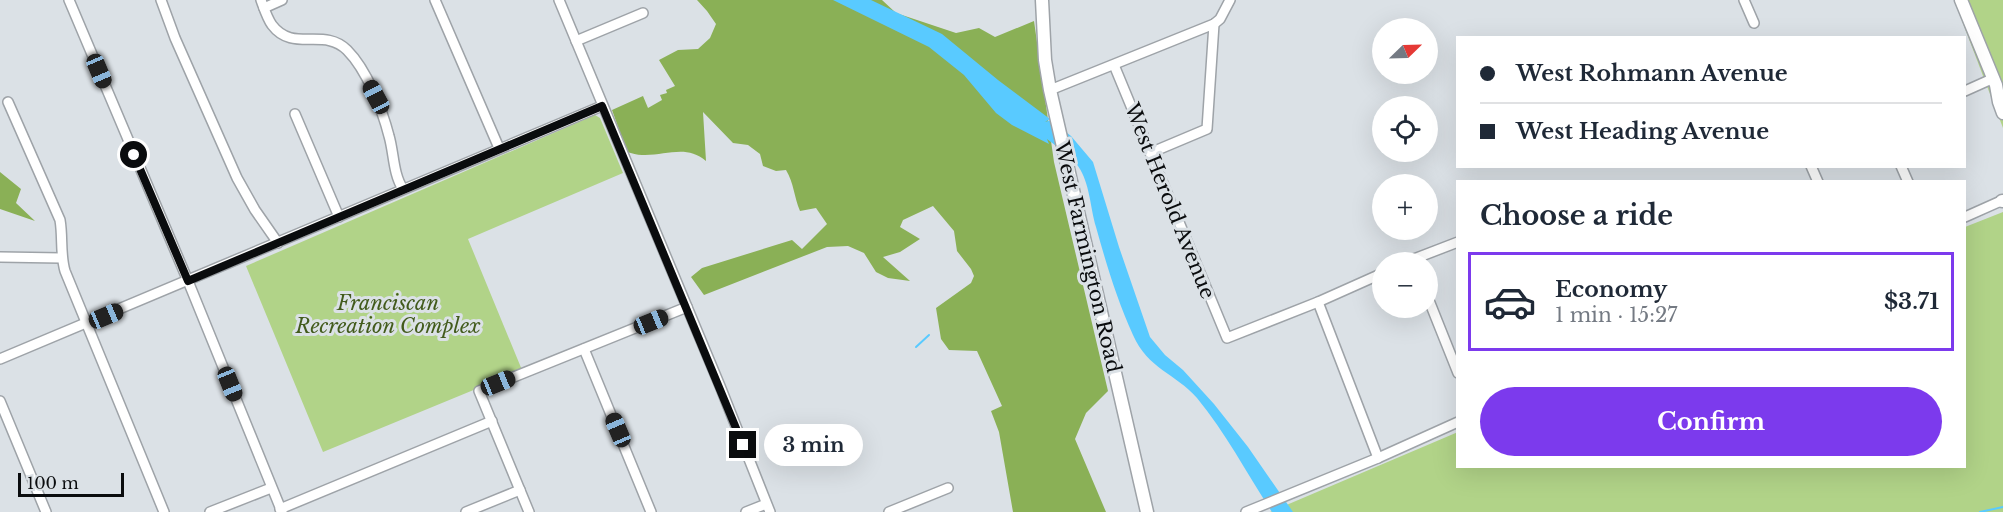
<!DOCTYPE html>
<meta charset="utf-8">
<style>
body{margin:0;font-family:"Libre Baskerville",serif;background:#f6f6f7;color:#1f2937;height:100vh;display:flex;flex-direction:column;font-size:22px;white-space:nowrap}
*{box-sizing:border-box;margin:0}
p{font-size:20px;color:#747a83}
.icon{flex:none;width:33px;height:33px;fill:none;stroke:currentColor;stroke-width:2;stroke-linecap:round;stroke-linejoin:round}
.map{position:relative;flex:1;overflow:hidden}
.panel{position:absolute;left:1456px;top:180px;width:510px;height:288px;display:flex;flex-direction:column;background:#fff;border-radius:0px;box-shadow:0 6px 24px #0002}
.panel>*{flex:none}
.hud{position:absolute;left:1456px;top:36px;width:510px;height:132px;border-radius:0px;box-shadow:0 6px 24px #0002;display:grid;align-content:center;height:132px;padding:0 24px;background:#fff}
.needle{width:39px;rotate:67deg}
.buttons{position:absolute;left:1372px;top:18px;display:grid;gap:12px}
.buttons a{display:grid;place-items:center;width:66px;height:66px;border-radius:50%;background:#fff;box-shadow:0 6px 24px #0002;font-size:30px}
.scale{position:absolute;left:18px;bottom:15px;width:106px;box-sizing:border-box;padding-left:6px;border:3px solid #0a0c0e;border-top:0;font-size:16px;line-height:21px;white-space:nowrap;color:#0a0c0e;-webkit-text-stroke:4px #dbe1e6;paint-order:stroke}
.end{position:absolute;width:27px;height:27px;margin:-14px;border:8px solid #0a0c0e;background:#fff;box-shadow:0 0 0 3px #fff}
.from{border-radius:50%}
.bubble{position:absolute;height:42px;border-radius:21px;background:#fff;box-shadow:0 6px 24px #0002;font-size:20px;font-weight:700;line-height:42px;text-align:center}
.car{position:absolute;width:18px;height:36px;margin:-18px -9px;border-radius:8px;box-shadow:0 0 4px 2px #0007;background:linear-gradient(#222 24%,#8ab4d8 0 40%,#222 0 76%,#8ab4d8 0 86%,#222 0)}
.hud b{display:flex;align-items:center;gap:21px;height:57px;font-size:22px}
.hud b+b{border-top:2px solid #e0e1e3}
.hud i{width:15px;height:15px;background:#1f2937}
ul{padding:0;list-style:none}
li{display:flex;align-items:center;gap:18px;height:99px;margin:0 12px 9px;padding:0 12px;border:3px solid #e0e1e3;border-radius:0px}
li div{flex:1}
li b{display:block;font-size:22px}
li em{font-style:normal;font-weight:700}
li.current{border-color:#7c3aed}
li>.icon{width:54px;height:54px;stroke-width:1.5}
h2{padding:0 24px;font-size:27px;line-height:72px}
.cta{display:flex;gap:12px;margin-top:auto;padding:12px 24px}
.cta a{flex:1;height:69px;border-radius:36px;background:#7c3aed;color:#fff;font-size:24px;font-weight:700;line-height:69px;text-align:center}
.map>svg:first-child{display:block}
.green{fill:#b1d388}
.forest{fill:#8ab056}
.water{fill:#59caff}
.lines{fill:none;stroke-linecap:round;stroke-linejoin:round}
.stream{stroke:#59caff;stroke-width:2}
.minor-casing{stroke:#9ea3a8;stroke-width:12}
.major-casing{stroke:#9ea3a8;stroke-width:15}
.minor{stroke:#fff;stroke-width:9}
.major{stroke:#fff;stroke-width:12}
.route{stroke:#0a0c0e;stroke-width:8}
.labels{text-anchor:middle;stroke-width:6;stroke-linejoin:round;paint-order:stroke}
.street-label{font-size:20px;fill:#0a0c0e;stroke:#dbe1e6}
.park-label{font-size:20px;font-style:italic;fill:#425b1c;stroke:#dbe1e6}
</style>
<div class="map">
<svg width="2003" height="512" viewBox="0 0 2003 512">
<rect width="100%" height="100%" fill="#dbe1e6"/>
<!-- green -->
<g class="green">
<path d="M1954,0h49v128z"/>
<path d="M595,115l5,3 23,55 -155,66 54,131 -199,82 -77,-186z"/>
<path d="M2003,212v300h-733l188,-80v34h507v-239z"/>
</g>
<!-- forest -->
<g class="forest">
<path d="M697,0h185l14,13 60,20 23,-5 16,9 39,-16 20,141 54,229 -22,22 -11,26 31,73h-93l-14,-80 -8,-21 11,-5 -25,-55 -28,-1 -8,-11 -5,-31 35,-25 3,-7 -3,-7 -14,-18 -3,-20 -21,-25 -30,14 -3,7 20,12 -20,13 -17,5 27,24 -22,-3 -12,-6 -12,-19 -16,-7 -21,1 -123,48 -13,-18 11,-9 90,-28 10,9 25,-25 -11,-16 -16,3c-6,-14 -6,-28 -14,-41l-10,1 -13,-5 -3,-12 -12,-9 -15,-2 -30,-31 3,49c-20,-17 -40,-5 -64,-6 -5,0 -10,-2 -15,-3l-15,-42 31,-14 5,12 14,-8 -2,-5 7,-2 -1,-3 9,-4 -16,-26 19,-10 20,-1 12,-11 6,-14 -9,-13z"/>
<path d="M0,172l21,17 -5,14 19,18 -35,-12z"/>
</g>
<!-- water -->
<path class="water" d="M833,0h38l71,34 56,46 52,39 -5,3 6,-2 20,16 22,26 26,85 31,90 15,18 18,15 31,34 34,43 45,65h-21c-25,-38 -46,-79 -75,-114 -22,-25 -49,-29 -64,-63 -16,-35 -27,-72 -37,-108 -6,-20 -6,-44 -18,-61 -7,-11 -20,-18 -31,-27l2,5 -37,-19 -16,-12 -32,-38 -35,-28z"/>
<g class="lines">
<!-- stream -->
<g class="stream">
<path d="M916,347l13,-12"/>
<path d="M1980,512l23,-5"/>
</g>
<defs>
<g id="minor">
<path d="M69,0l119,281 94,231"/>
<path d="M161,0l14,38 62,140 18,32 23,33"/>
<path d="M261,0c3,8 6,18 11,25 21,28 52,2 75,25 20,20 35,59 42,86 5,17 4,38 14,53"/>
<path d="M435,0l64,148"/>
<path d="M559,0l161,386 50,126"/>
<path d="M1744,0l10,23"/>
<path d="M264,8l18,-8"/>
<path d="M576,41l67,-28"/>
<path d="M1114,65l113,273 91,-36 65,-29"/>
<path d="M1050,90l164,-66 6,-5 10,-19"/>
<path d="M1965,91l29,-13"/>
<path d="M8,102l52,118c3,17 0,34 5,51l99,241"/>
<path d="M295,114l44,103"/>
<path d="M1150,153l57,-24 7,-105"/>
<path d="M1811,166l7,16"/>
<path d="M1901,166l7,16"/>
<path d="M1965,217l38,-17"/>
<path d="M0,257l61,1"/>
<path d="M1406,262l52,-20"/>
<path d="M1428,298l30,75"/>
<path d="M1318,302l60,156"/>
<path d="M584,349l67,163"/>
<path d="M0,359l602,-253"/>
<path d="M0,401l46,111"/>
<path d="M280,509l212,-88"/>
<path d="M210,512l61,-24"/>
<path d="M466,512l54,-22"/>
<path d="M529,512l-50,-121 208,-84"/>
<path d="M746,512l20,-8"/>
<path d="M889,512l59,-24"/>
<path d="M1246,512l132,-54 80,-36"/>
</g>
<g id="major">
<path d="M1042,0l3,60 5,30 97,422"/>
<path d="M1961,0l35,85 3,17 4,11"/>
<path d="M2002,201h1"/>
</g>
</defs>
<!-- minor casing -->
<use href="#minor" class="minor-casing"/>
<!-- major casing -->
<use href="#major" class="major-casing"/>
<!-- minor -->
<use href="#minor" class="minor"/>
<!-- major -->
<use href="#major" class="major"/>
</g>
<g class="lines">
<!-- route -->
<path class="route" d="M134,155l54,126 414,-175 141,339"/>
</g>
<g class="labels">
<!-- street labels -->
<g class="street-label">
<text transform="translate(1170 201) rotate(68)" y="7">West Herold Avenue</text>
<text transform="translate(1088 257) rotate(77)" y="7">West Farmington Road</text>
</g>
<!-- park labels -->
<g class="park-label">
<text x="388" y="310">Franciscan<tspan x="388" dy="23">Recreation Complex</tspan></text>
</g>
</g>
</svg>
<div class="buttons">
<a><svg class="needle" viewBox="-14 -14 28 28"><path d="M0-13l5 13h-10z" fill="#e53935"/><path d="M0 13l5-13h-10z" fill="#747a83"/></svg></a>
<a><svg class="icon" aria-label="locate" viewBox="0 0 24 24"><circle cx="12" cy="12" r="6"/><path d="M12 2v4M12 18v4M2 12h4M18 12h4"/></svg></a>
<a>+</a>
<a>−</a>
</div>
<div class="scale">100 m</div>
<i class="end from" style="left:134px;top:155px"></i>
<i class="end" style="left:743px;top:445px"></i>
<div class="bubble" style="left:764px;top:424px;width:99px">3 min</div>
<i class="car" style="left:99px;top:71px;rotate:157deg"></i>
<i class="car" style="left:376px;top:97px;rotate:332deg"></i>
<i class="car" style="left:106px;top:316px;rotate:67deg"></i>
<i class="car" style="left:651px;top:322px;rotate:68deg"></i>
<i class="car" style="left:498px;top:383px;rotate:68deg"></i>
<i class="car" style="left:230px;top:384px;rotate:158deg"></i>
<i class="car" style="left:618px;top:430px;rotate:337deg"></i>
<div class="hud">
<b><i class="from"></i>West Rohmann Avenue</b>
<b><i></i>West Heading Avenue</b>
</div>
<section class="panel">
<h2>Choose a ride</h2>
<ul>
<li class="current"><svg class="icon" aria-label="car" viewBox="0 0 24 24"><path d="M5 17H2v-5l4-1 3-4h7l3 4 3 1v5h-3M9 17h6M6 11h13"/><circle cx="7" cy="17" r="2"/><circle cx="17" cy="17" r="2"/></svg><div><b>Economy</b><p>1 min · 15:27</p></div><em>$3.71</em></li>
</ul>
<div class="cta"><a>Confirm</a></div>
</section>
</div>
